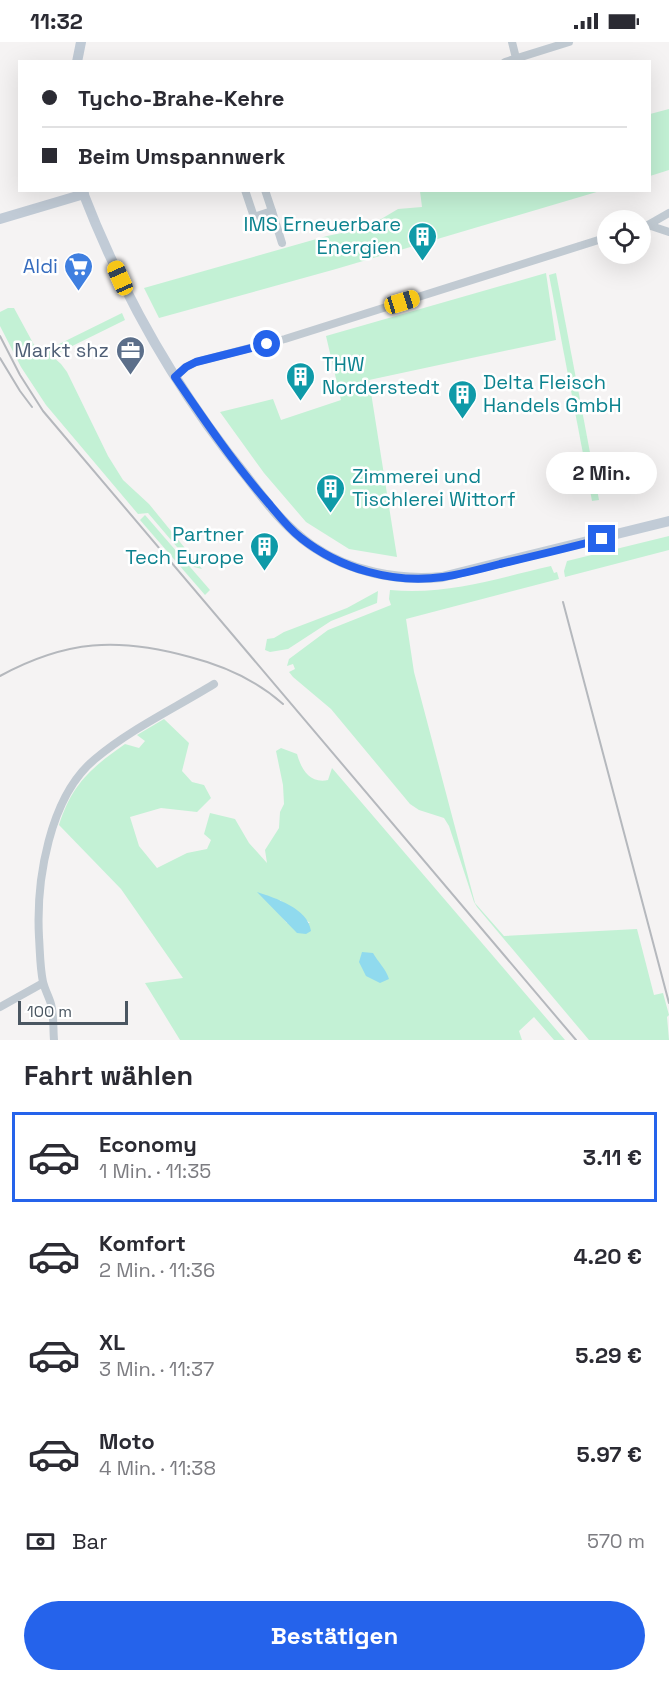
<!DOCTYPE html>
<html lang="de">
<meta charset="utf-8">
<style>
body{margin:0;font-family:"Space Grotesk",sans-serif;background:#f7f7f7;color:#2b2b33;height:100vh;display:flex;flex-direction:column;font-size:22px;white-space:nowrap}
*{box-sizing:border-box;margin:0}
p{font-size:20px;color:#7c7c81}
.icon{flex:none;width:33px;height:33px;fill:none;stroke:currentColor;stroke-width:2;stroke-linecap:round;stroke-linejoin:round}
.map{position:relative;height:998px;overflow:hidden}
.panel{display:flex;flex-direction:column;background:#fff;flex:1}
.panel>*{flex:none}
.hud{position:absolute;left:18px;top:18px;width:633px;height:132px;border-radius:0px;box-shadow:0 6px 24px #0002;display:grid;align-content:center;height:132px;padding:0 24px;background:#fff}
.fabs{position:absolute;left:597px;top:168px;display:grid;gap:12px}
.fabs a{display:grid;place-items:center;width:54px;height:54px;border-radius:50%;background:#fff;box-shadow:0 6px 24px #0002;font-size:30px}
.scale{position:absolute;left:18px;bottom:15px;width:110px;box-sizing:border-box;padding-left:6px;border:3px solid #4a5661;border-top:0;font-size:16px;line-height:21px;white-space:nowrap;color:#4a5661;-webkit-text-stroke:4px #fff;paint-order:stroke}
.end{position:absolute;width:27px;height:27px;margin:-14px;border:8px solid #2563eb;background:#fff;box-shadow:0 0 0 3px #fff}
.from{border-radius:50%}
.bubble{position:absolute;height:42px;border-radius:21px;background:#fff;box-shadow:0 6px 24px #0002;font-size:20px;font-weight:800;line-height:42px;text-align:center}
.car{position:absolute;width:18px;height:36px;margin:-18px -9px;border-radius:8px;box-shadow:0 0 4px 2px #0007;background:linear-gradient(#f5c518 24%,#345 0 40%,#f5c518 0 76%,#345 0 86%,#f5c518 0)}
.hud b{display:flex;align-items:center;gap:21px;height:57px;font-size:22px}
.hud b+b{border-top:2px solid #e1e1e2}
.hud i{width:15px;height:15px;background:#2b2b33}
ul{padding:0;list-style:none}
li{display:flex;align-items:center;gap:18px;height:90px;margin:0 12px 9px;padding:0 12px;border:3px solid transparent;border-radius:0px}
li div{flex:1}
li b{display:block;font-size:22px}
li em{font-style:normal;font-weight:800}
li.current{border-color:#2563eb}
li>.icon{width:54px;height:54px;stroke-width:1.5}
h2{padding:0 24px;font-size:27px;line-height:72px}
.pay{display:flex;align-items:center;gap:15px;height:66px;padding:0 24px;font-size:22px}
.pay p{margin-inline-start:auto}
.primary-button{display:flex;gap:12px;margin-top:auto;padding:12px 24px}
.primary-button a{flex:1;height:69px;border-radius:36px;background:#2563eb;color:#fff;font-size:24px;font-weight:800;line-height:69px;text-align:center}
.status{display:flex;justify-content:space-between;align-items:center;height:42px;padding:0 30px;background:#fff;direction:ltr}
.status svg{height:16px;fill:currentColor}
.map>svg:first-child{display:block}
.green{fill:#c3f1d5;fill-rule:evenodd}
.water{fill:#90daee}
.lines{fill:none;stroke-linecap:round;stroke-linejoin:round}
.street{stroke:#c1cad2;stroke-width:8}
.secondary{stroke:#c1cbd6;stroke-width:10}
.rail{stroke:#b5b8bd;stroke-width:2}
.route{stroke:#2563eb;stroke-width:8}
.labels{text-anchor:middle;stroke-width:5;stroke-linejoin:round;paint-order:stroke}
.culture-label{font-size:20px;fill:#0d838f;stroke:#fff;text-anchor:start}
.shop-label{font-size:20px;fill:#366cbe;stroke:#fff;text-anchor:end}
.service-label{font-size:20px;fill:#4e5e75;stroke:#fff;text-anchor:end}
</style>
<div class="status"><b>11:32</b><svg viewBox="0 0 49 12"><path d="M0 12V9h3v3zM5 12V6h3v6zM10 12V3h3v9zM15 12V0h3v12zM26 1h20v11H26zM47 4h2v5h-2z"/></svg></div>
<div class="map">
<svg width="669" height="998" viewBox="0 0 669 998">
<rect width="100%" height="100%" fill="#f5f3f3"/>
<!-- green -->
<g class="green">
<path d="M669,67v61l-19,6v-62z"/>
<path d="M420,149h180l-264,78 -177,49 -15,-30 183,-52 39,-8 32,-19 24,-2z"/>
<path d="M546,231l10,67 -187,40 28,177 -48,-8 -43,-27 -42,-49 -44,-61 53,-13 8,21 60,-20 -15,-64z"/>
<path d="M556,231l43,227 -7,1 -43,-226z"/>
<path d="M8,266h6l25,46 83,-41 3,7 -73,36 9,8 6,8 41,84 15,24 26,24 53,65 -8,-2 -46,-54 -10,1 -92,-109 -25,-38 -21,-41v-14z"/>
<path d="M145,473l65,75 -5,5 -65,-75z"/>
<path d="M669,494v14l-104,27 -1,-6 3,-10z"/>
<path d="M551,524l3,7 3,-1 2,7 -153,40 8,53 61,231 29,33 133,-7 17,66 9,-2 6,22 -2,2 2,23h-80l-112,-133 -3,-5 -25,-76 -5,-8 -25,-8 -9,-6 -79,-95 -38,-32 -4,-5 6,-3 -2,-5 -6,2 2,-7 39,-29 63,-25 -2,-6 1,-9c59,5 104,-11 161,-24z"/>
<path d="M378,549l-1,12 -46,18 -43,28 -18,3 -5,-2 2,-11 7,-1 10,-6 63,-24z"/>
<path d="M164,677l25,24 -7,28 10,11 12,3 7,13 -14,14 -36,-4 -31,9 9,29 18,22 30,-15 20,-4 4,-9 -7,-6 6,-21 25,6 14,24 18,20 -2,-13 14,-22 1,-16 4,-8 -1,-19 -7,-34 5,-3 16,6c4,15 13,30 31,26l4,-12 233,272h-11l-20,-23 -15,14 3,9h-342l-35,-57 38,-5 -62,-89 -62,-64c13,-41 32,-57 66,-81l14,4 6,-7 -8,-6zM280,858l30,23h-23l-12,-14z"/>
</g>
<!-- water -->
<g class="water">
<path d="M257,850c18,6 51,16 54,39l-5,3 -9,-1z"/>
<path d="M362,910l11,1c5,9 13,16 16,26l-9,4 -14,-7 -7,-14z"/>
</g>
<g class="lines">
<!-- street -->
<g class="street">
<path d="M512,0l4,16"/>
<path d="M505,20l64,-20"/>
<path d="M245,148l9,27 18,-6 10,32"/>
<path d="M265,148l7,21"/>
<path d="M648,183l21,7"/>
<path d="M640,186l8,-3 21,-12"/>
<path d="M175,335l11,-10 10,-5 89,-23 323,-102"/>
<path d="M0,965l43,-24"/>
<path d="M54,998c-1,-12 0,-25 -3,-36 -2,-7 -6,-14 -8,-22 -3,-14 -3,-30 -4,-45 -3,-56 10,-140 56,-178 34,-29 80,-51 119,-75"/>
</g>
<!-- secondary -->
<g class="secondary">
<path d="M77,20l4,-20"/>
<path d="M82,148c40,104 95,201 165,287 19,25 39,51 65,69 38,26 85,35 130,31l227,-56"/>
<path d="M0,177l84,-25"/>
</g>
<!-- rail -->
<g class="rail">
<path d="M0,294l20,39 23,36 533,629"/>
<path d="M0,316l20,33 12,16"/>
<path d="M563,560l106,401"/>
<path d="M0,634c66,-36 118,-39 190,-19 35,9 66,23 93,47"/>
</g>
</g>
<g class="lines">
<!-- route -->
<path class="route" d="M267,302l-71,18 -10,5 -11,10c30,44 60,88 95,128 10,12 19,24 31,33 39,31 92,46 142,39 19,-3 38,-8 57,-13 34,-8 68,-16 102,-25"/>
</g>
<!-- icons -->
<defs>
<symbol id="building-pin" viewBox="-11 -11 22 30"><path d="M0 17L-7.5 6A9.5 9.5 0 1 1 7.5 6Z" fill="#0f9aa8" stroke="#fff"/><path d="M-4-6H4V6H1V3H-1V6H-4ZM-2.5-4.3h1.7v1.8h-1.7ZM.8-4.3h1.7v1.8H.8ZM-2.5-1h1.7V.8h-1.7ZM.8-1h1.7V.8H.8Z" fill="#fff"/></symbol>
<symbol id="supermarket-pin" viewBox="-11 -11 22 30"><path d="M0 17L-7.5 6A9.5 9.5 0 1 1 7.5 6Z" fill="#3f7fe0" stroke="#fff"/><path d="M-6-5.5h2.5l.6 2H6L4.5 2H-2.5L-4.4-4H-6ZM-1.5 3.2a1.3 1.3 0 1 0 .1 0ZM3 3.2a1.3 1.3 0 1 0 .1 0Z" fill="#fff"/></symbol>
<symbol id="office-pin" viewBox="-11 -11 22 30"><path d="M0 17L-7.5 6A9.5 9.5 0 1 1 7.5 6Z" fill="#5c6f8a" stroke="#fff"/><path d="M-6-3h4V-5.5h4V-3h4V5H-6ZM-1-4.5V-3h2v-1.5ZM-6 0V1H6V0Z" fill="#fff"/></symbol>
</defs>
<g fill-rule="evenodd">
<use href="#building-pin" x="406" y="178" width="33" height="45"/>
<use href="#supermarket-pin" x="62" y="208" width="33" height="45"/>
<use href="#office-pin" x="114" y="292" width="33" height="45"/>
<use href="#building-pin" x="284" y="318" width="33" height="45"/>
<use href="#building-pin" x="446" y="336" width="33" height="45"/>
<use href="#building-pin" x="314" y="430" width="33" height="45"/>
<use href="#building-pin" x="248" y="488" width="33" height="45"/>
</g>
<g class="labels">
<!-- culture labels -->
<g class="culture-label">
<text x="401" y="189" text-anchor="end">IMS Erneuerbare<tspan x="401" dy="23">Energien</tspan></text>
<text x="322" y="329">THW<tspan x="322" dy="23">Norderstedt</tspan></text>
<text x="483" y="347">Delta Fleisch<tspan x="483" dy="23">Handels GmbH</tspan></text>
<text x="352" y="441">Zimmerei und<tspan x="352" dy="23">Tischlerei Wittorf</tspan></text>
<text x="244" y="499" text-anchor="end">Partner<tspan x="244" dy="23">Tech Europe</tspan></text>
</g>
<!-- shop labels -->
<g class="shop-label">
<text x="58" y="231">Aldi</text>
</g>
<!-- service labels -->
<g class="service-label">
<text x="109" y="315">Markt shz</text>
</g>
</g>
</svg>
<div class="fabs">
<a><svg class="icon" aria-label="locate" viewBox="0 0 24 24"><circle cx="12" cy="12" r="6"/><path d="M12 2v4M12 18v4M2 12h4M18 12h4"/></svg></a>
</div>
<div class="scale">100 m</div>
<i class="end from" style="left:267px;top:302px"></i>
<i class="end" style="left:602px;top:497px"></i>
<div class="bubble" style="left:546px;top:410px;width:111px">2 Min.</div>
<i class="car" style="left:120px;top:236px;rotate:336deg"></i>
<i class="car" style="left:402px;top:260px;rotate:73deg"></i>
<div class="hud">
<b><i class="from"></i>Tycho-Brahe-Kehre</b>
<b><i></i>Beim Umspannwerk</b>
</div>
</div>
<section class="panel">
<h2>Fahrt wählen</h2>
<ul>
<li class="current"><svg class="icon" aria-label="car" viewBox="0 0 24 24"><path d="M5 17H2v-5l4-1 3-4h7l3 4 3 1v5h-3M9 17h6M6 11h13"/><circle cx="7" cy="17" r="2"/><circle cx="17" cy="17" r="2"/></svg><div><b>Economy</b><p>1 Min. · 11:35</p></div><em>3.11 €</em></li>
<li><svg class="icon" aria-label="car" viewBox="0 0 24 24"><path d="M5 17H2v-5l4-1 3-4h7l3 4 3 1v5h-3M9 17h6M6 11h13"/><circle cx="7" cy="17" r="2"/><circle cx="17" cy="17" r="2"/></svg><div><b>Komfort</b><p>2 Min. · 11:36</p></div><em>4.20 €</em></li>
<li><svg class="icon" aria-label="car" viewBox="0 0 24 24"><path d="M5 17H2v-5l4-1 3-4h7l3 4 3 1v5h-3M9 17h6M6 11h13"/><circle cx="7" cy="17" r="2"/><circle cx="17" cy="17" r="2"/></svg><div><b>XL</b><p>3 Min. · 11:37</p></div><em>5.29 €</em></li>
<li><svg class="icon" aria-label="car" viewBox="0 0 24 24"><path d="M5 17H2v-5l4-1 3-4h7l3 4 3 1v5h-3M9 17h6M6 11h13"/><circle cx="7" cy="17" r="2"/><circle cx="17" cy="17" r="2"/></svg><div><b>Moto</b><p>4 Min. · 11:38</p></div><em>5.97 €</em></li>
</ul>
<div class="pay"><svg class="icon" aria-label="cash" viewBox="0 0 24 24"><path d="M3 7h18v10H3z"/><circle cx="12" cy="12" r="2"/></svg>Bar<p>570 m</p></div>
<div class="primary-button"><a>Bestätigen</a></div>
</section>
